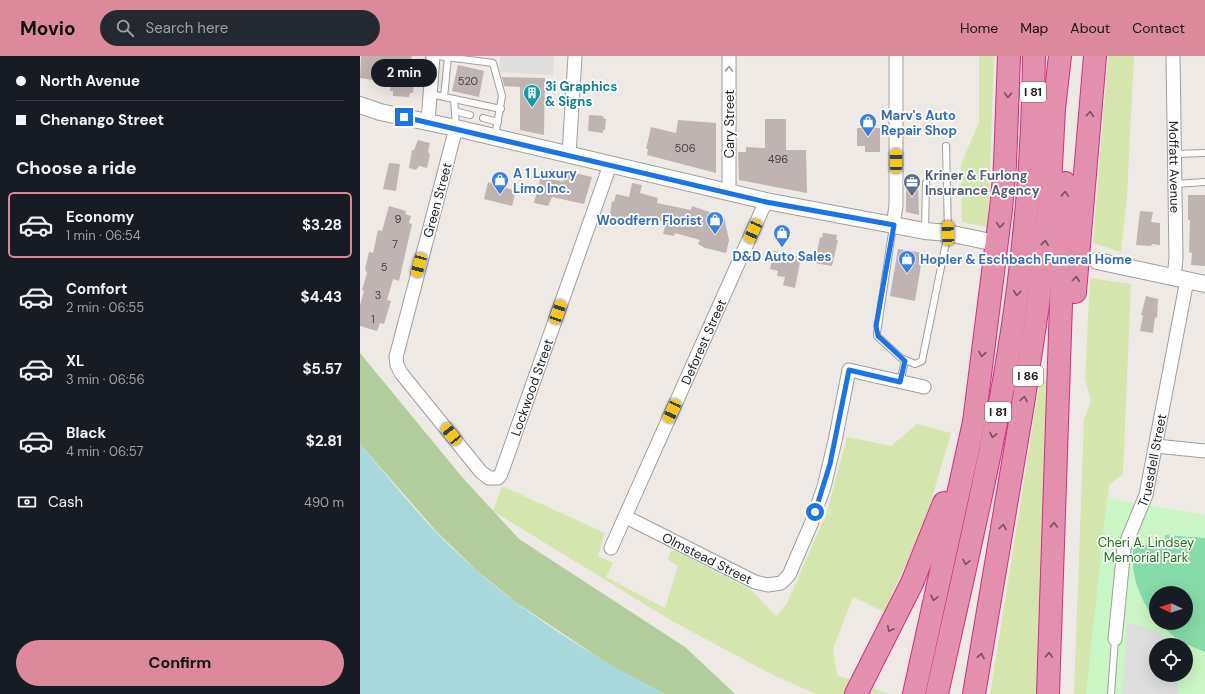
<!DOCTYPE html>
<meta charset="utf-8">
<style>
body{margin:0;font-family:"DM Sans",sans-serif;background:#242831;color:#f1f3f6;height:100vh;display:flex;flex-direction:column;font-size:15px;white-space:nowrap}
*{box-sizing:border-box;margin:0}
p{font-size:13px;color:#9ea1a6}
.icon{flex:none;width:22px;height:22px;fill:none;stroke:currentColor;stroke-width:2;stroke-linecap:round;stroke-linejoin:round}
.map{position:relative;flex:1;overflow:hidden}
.details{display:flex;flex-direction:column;background:#171b24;width:360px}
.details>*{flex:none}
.guide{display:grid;align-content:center;height:88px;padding:0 16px;background:#171b24}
.needle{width:26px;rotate:274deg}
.tools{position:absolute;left:789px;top:530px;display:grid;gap:8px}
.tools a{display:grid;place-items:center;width:44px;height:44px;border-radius:50%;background:#171b24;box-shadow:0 4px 16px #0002;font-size:20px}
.end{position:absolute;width:18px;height:18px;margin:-9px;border:5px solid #1a73e8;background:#fff;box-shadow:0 0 0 2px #fff}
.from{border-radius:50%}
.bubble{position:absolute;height:28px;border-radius:14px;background:#171b24;box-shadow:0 4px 16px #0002;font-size:13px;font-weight:700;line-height:28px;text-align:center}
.car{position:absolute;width:12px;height:24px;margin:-12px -6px;border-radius:5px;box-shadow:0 0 3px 1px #0007;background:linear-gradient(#f5c518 24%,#345 0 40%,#f5c518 0 76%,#345 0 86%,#f5c518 0)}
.guide b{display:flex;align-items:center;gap:14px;height:38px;font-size:15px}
.guide b+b{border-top:1px solid #363941}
.guide i{width:10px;height:10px;background:#f1f3f6}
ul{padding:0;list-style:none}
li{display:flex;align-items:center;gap:12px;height:66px;margin:0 8px 6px;padding:0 8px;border:2px solid transparent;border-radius:6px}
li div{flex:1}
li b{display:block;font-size:15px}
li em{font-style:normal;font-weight:700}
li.selected{border-color:#dc8a9b}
li>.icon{width:36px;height:36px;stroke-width:1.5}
h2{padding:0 16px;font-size:18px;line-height:48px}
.pay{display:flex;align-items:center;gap:10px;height:44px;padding:0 16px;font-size:15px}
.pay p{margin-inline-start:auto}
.action{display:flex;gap:8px;margin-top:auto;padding:8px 16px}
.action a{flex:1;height:46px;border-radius:24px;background:#dc8a9b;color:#111;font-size:16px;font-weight:700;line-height:46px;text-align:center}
header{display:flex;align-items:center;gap:24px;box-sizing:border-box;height:56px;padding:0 20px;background:#dc8a9b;color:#111}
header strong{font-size:19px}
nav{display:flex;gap:22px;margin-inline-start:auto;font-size:14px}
.search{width:280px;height:36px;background:#242831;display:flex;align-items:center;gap:10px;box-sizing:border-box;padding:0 14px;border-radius:22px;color:#9ea1a6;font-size:15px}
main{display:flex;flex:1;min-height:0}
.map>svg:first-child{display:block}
.grass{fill:#d4e6ad}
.forest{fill:#b2cc9b}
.park{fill:#c9f6c4;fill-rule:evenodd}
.pitch{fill:#87daaa}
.parking{fill:#dedede}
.water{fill:#a7d8da}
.building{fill:#bfb4b1}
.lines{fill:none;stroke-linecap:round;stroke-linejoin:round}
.service-casing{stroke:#9f9f9f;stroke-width:8}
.minor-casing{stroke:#9f9f9f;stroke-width:15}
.tertiary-casing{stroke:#9f9f9f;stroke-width:18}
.motorway-casing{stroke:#d12d83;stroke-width:24}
.service{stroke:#fff;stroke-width:6}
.minor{stroke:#fff;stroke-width:13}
.tertiary{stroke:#fff;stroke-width:16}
.motorway{stroke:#e290ae;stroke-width:22}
.oneway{stroke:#9a9a9a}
.oneway2{stroke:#76515f}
.route{stroke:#1a73e8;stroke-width:5}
.labels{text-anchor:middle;stroke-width:3.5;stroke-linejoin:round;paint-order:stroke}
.number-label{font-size:11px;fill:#464443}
.shield{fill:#fff;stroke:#626262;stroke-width:1}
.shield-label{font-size:12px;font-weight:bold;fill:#1e1e1e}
.culture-label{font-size:13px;font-weight:bold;fill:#0d838f;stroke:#fff;text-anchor:start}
.shop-label{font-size:13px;font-weight:bold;fill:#366cbe;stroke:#fff;text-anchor:start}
.street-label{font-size:13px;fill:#1e1e1e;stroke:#fff}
.service-label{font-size:13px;font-weight:bold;fill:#4e5e75;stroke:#fff;text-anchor:start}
.park-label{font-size:13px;fill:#1b7711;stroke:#fff}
</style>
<header>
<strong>Movio</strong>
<div class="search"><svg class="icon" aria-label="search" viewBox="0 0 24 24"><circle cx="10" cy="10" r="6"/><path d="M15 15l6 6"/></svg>Search here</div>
<nav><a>Home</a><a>Map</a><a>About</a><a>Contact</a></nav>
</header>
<main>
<section class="details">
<div class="guide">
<b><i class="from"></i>North Avenue</b>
<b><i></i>Chenango Street</b>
</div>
<h2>Choose a ride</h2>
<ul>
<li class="selected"><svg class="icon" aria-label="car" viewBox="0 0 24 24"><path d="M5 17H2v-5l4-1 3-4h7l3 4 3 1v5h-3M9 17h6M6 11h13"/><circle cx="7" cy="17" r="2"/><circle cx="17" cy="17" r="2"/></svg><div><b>Economy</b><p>1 min · 06:54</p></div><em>$3.28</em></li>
<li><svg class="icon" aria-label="car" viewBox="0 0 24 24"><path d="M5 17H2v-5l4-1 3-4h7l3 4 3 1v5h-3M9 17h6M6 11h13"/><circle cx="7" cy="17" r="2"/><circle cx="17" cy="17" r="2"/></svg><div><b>Comfort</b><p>2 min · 06:55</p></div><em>$4.43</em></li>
<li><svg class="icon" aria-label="car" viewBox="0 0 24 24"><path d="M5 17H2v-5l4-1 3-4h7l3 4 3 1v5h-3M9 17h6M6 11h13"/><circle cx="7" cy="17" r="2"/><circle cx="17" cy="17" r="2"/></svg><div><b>XL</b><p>3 min · 06:56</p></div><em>$5.57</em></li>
<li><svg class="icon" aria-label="car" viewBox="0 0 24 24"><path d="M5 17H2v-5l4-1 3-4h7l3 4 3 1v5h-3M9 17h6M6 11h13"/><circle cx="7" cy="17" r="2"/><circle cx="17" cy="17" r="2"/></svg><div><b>Black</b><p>4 min · 06:57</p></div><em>$2.81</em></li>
</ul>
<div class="pay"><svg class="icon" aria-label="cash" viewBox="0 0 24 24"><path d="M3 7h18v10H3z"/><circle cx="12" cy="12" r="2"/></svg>Cash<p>490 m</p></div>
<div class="action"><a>Confirm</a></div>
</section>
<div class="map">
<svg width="845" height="638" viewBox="0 0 845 638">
<rect width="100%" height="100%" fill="#efe9e5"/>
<!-- grass -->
<g class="grass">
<path d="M619,0h15l-6,171 -26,-5 -1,-58 18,-42z"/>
<path d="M748,0h26l-7,140 -6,56 -28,-9z"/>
<path d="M730,222l41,6 -8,190 -14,11 -17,209h-18l10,-275 7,-18 -6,-22z"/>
<path d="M680,324l9,2 -12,312h-47z"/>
<path d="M557,368l34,9 -26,89 -41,90 -31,-15 -20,52 4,26 52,19h-73l-41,-18 -103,-55 -179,-110 9,-25 103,47 -7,23 15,7 -7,14 59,31 13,-42 -10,-6 2,-8 4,-2 77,40 25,26 10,-11 40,-90 21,-78 44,9z"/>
</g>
<!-- forest -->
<path class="forest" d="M0,297l102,124 57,62 166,108 50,47h-70l-52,-27 -96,-64 -41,-33 -40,-39 -76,-87z"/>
<!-- park -->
<path class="park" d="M747,442l98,17v179h-119zM796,537h30v30h-30zM796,589h30v30h-30z"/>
<!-- pitch -->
<path class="pitch" d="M805,479l40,3v114l-24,-10 -23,-19h28v-30h-30v28c-17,-23 -27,-49 -22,-77l31,1z"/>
<!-- parking -->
<g class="parking">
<path d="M140,0h54l-1,19 -54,-3z"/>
<path d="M767,567l30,8 15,14h-16v30h21l1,19h-56z"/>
</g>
<!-- water -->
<path class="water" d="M0,388c25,29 49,60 75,87 65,68 147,120 230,163h-305z"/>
<!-- building -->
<g class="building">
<path d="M1,0h51l-1,3 5,1 -3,33h-3l-1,4 -16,-1v-5h-3l1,-8 -31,-5z"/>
<path d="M98,9l26,6 -5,26 -27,-6z"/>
<path d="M142,21l43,1 -1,57 -24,-5v-43l-16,-1z"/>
<path d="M229,59l14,1v2l3,1 -1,11h-2v3l-15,-2z"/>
<path d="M405,63h21v31h20l1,43 -68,-13 -1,-28h8v-5l19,1z"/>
<path d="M318,64l38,3v50l-69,-18 1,-6h-2l5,-22 25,6z"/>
<path d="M497,72h23v24h-15v-6h-8z"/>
<path d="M58,84l12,3 -2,9 2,2 -3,14 -8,-2 -3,4 -7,-2 3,-18h2z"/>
<path d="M29,107l11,1 -4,27 -13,-2z"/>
<path d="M206,115l26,6 -8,27 -32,-7 -4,9 -14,-3 7,-27 22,6z"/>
<path d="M128,126l28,9 -4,15 -28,-7z"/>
<path d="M546,126h12l1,33 -13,-3z"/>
<path d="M272,127l10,2 -2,8 18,5 -1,5 34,7 1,-4 32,11 5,23 -3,13 -21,-5 -7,-4 2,-4 -25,-7 -1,3 -11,-2 3,-11 -17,-5 -2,7 -24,-7 -1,6 -13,-3 3,-20 2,1 2,-8 13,3z"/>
<path d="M828,139h17v71l-14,-1 1,-12 -3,-1 1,-32h-2z"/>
<path d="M29,150l17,5 -1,3 6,2 -2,7 3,1 -13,57 -6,-2 -6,21 4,1 -7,23 -4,-1 -3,8 -17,-5v-21l4,-14 -2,-1 5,-17 -2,-4 4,-17 4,1 5,-23 4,1z"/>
<path d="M780,155l13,1 -2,10 9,1v22l-8,-1 -1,2 -15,-1z"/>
<path d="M463,177l14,2 -1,5h2l-6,26 -17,-3 5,-26 2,1z"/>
<path d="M538,193l25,4 -8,48 -25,-5z"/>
<path d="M414,195l27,6 -6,31 -12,-3 2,-8 -8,-1 1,-5 -8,-2z"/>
<path d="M786,240l12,3 -1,19 -2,-1 -2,16 -13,-2 3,-16h-2z"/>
</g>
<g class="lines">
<defs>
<g id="service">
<path d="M78,0l55,7 9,33 -7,40"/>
<path d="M71,38l13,3 4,-40"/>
<path d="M84,41l10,2 2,28"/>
<path d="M94,43l47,10"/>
<path d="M95,55l15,4"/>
<path d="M123,62l15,4"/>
<path d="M815,98l30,-1"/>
<path d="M815,128l30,-2"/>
<path d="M533,170l-16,107v3l24,22 14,6 7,-3 26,-128 -2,-87"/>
<path d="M565,174l1,-47"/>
<path d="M540,326l5,-21"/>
<path d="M751,638l4,-55"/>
</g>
<g id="minor">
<path d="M369,0v136"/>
<path id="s1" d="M813,0l3,202 -2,20"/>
<path d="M68,66l5,-66"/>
<path id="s2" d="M96,72l-60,229 1,8 4,8 80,99 8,6h9l3,-4 109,-309"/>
<path d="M209,99l6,-99"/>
<path d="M533,169l3,-19v-150"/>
<path d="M796,390l49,5"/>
<path id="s3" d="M266,461l129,65 13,3 13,-2 8,-8 22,-51 13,-37 11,-46 14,-71 75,17"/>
<path id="s4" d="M251,492l155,-347"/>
<path id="s5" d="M755,583l9,-91 22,-53 41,-215"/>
</g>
<g id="tertiary">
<path d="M0,49l20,7 76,16 310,73 159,30 23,2 38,8"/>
<path d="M737,205l108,23"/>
</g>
<g id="motorway">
<path d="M715,236l20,-236"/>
<path d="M496,638l56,-111 32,-80"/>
<path d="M554,638l60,-272 27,-213 4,-44 4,-109"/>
<path d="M577,638c22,-100 46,-201 65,-302 20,-110 31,-224 32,-336"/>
<path d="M614,638l49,-290 15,-99 11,-100 5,-96 6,-53"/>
<path d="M688,638c7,-170 10,-341 17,-511"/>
</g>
</defs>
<!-- service casing -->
<use href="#service" class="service-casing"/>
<!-- minor casing -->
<use href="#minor" class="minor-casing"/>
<!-- tertiary casing -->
<use href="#tertiary" class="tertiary-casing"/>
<!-- motorway casing -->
<use href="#motorway" class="motorway-casing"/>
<!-- service -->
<use href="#service" class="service"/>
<!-- minor -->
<use href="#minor" class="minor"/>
<!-- tertiary -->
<use href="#tertiary" class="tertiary"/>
<!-- motorway -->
<use href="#motorway" class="motorway"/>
</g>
<!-- one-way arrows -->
<defs><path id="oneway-chevron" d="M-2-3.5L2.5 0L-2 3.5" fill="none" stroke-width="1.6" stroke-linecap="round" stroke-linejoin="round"/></defs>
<use class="oneway" href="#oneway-chevron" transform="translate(369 13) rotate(-90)"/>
<g class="oneway2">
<use href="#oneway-chevron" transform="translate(648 39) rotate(92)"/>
<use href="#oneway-chevron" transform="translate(730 58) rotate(-85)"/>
<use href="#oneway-chevron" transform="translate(705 138) rotate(-88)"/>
<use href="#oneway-chevron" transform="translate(640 169) rotate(96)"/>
<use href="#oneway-chevron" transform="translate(685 187) rotate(-84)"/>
<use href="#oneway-chevron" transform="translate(716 223) rotate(-85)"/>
<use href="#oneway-chevron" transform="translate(657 237) rotate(97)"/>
<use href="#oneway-chevron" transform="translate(622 298) rotate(99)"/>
<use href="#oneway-chevron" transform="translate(664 343) rotate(-81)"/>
<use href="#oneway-chevron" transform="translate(633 379) rotate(102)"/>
<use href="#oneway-chevron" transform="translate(694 469) rotate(-88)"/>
<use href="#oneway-chevron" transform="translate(643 471) rotate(-80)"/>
<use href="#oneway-chevron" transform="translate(606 506) rotate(102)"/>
<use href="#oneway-chevron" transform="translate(574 542) rotate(102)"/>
<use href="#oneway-chevron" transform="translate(530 573) rotate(116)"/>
<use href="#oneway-chevron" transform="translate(689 599) rotate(-88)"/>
<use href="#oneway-chevron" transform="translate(621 600) rotate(-80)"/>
</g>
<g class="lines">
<!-- route -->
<path class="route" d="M44,61l362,85 128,23 -18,101 2,10 27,25 -5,21 -51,-12 -19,94 -15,48"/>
</g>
<!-- icons -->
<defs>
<symbol id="building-pin" viewBox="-11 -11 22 30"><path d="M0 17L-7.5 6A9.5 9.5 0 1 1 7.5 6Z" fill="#0f9aa8" stroke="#fff"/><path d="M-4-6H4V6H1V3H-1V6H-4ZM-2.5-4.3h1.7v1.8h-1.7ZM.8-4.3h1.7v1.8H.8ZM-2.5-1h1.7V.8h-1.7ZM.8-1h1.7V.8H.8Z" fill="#fff"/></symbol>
<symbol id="shop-pin" viewBox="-11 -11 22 30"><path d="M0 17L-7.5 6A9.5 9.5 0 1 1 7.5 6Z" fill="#3f7fe0" stroke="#fff"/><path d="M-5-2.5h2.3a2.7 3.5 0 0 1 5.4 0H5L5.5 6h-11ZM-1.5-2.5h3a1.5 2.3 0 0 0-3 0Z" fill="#fff"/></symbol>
<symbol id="office-pin" viewBox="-11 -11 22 30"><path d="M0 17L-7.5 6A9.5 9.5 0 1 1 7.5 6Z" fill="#5c6f8a" stroke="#fff"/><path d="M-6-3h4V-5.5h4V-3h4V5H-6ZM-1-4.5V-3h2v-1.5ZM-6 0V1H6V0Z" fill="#fff"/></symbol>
</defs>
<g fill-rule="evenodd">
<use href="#building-pin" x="162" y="27" width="20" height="27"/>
<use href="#shop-pin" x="498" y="56" width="20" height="27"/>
<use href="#shop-pin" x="130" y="114" width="20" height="27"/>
<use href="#office-pin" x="542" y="116" width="20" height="27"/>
<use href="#shop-pin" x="345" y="154" width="20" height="27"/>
<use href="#shop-pin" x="412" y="167" width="20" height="27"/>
<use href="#shop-pin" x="537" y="193" width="20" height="27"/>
</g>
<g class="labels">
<!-- number labels -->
<g class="number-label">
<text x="108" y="29">520</text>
<text x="325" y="96">506</text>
<text x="418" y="107">496</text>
<text x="38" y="167">9</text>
<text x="35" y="192">7</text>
<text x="24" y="215">5</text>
<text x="18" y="243">3</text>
<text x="13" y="267">1</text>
</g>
<!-- shield labels -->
<g class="shield">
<rect x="660" y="26" width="26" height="20" rx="3"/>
<rect x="653" y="310" width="30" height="20" rx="3"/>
<rect x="625" y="346" width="26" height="20" rx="3"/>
</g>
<g class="shield-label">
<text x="673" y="40">I 81</text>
<text x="668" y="324">I 86</text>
<text x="638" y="360">I 81</text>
</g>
<!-- culture labels -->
<g class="culture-label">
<text x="185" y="35">3i Graphics<tspan x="185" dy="15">&amp; Signs</tspan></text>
</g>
<!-- shop labels -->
<g class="shop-label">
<text x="521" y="64">Marv's Auto<tspan x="521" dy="15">Repair Shop</tspan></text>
<text x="153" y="122">A 1 Luxury<tspan x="153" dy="15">Limo Inc.</tspan></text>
<text x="342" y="169" text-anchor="end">Woodfern Florist</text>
<text x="422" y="205" text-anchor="middle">D&amp;D Auto Sales</text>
<text x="560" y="208">Hopler &amp; Eschbach Funeral Home</text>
</g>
<!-- street labels -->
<g class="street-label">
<text transform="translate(369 68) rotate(-90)" y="5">Cary Street</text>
<text dy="5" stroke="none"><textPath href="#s1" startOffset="111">Moffatt Avenue</textPath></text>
<text transform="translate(77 144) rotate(-75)" y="5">Green Street</text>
<text dy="5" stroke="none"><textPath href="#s4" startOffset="226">Deforest Street</textPath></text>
<text dy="5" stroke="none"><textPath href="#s2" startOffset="497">Lockwood Street</textPath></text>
<text dy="5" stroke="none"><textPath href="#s5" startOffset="184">Truesdell Street</textPath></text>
<text dy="5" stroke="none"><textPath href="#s3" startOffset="91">Olmstead Street</textPath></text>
</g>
<!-- service labels -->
<g class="service-label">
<text x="565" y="124">Kriner &amp; Furlong<tspan x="565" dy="15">Insurance Agency</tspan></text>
</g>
<!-- park labels -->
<g class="park-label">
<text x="786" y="491">Cheri A. Lindsey<tspan x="786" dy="15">Memorial Park</tspan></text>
</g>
</g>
</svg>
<div class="tools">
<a><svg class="needle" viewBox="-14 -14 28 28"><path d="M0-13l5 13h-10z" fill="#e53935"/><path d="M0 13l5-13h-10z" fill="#9ea1a6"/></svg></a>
<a><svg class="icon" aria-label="locate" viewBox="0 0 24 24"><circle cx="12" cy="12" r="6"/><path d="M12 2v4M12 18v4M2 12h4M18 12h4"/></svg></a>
</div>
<i class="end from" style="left:455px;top:456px"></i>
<i class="end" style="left:44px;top:61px"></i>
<div class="bubble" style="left:11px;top:3px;width:66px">2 min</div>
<i class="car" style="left:536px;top:105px;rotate:0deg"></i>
<i class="car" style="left:393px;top:175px;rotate:204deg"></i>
<i class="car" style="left:588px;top:177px;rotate:358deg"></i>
<i class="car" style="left:59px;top:209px;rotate:195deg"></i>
<i class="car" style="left:198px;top:256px;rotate:19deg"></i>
<i class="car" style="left:312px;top:355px;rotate:205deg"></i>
<i class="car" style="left:91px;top:378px;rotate:321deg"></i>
</div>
</main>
